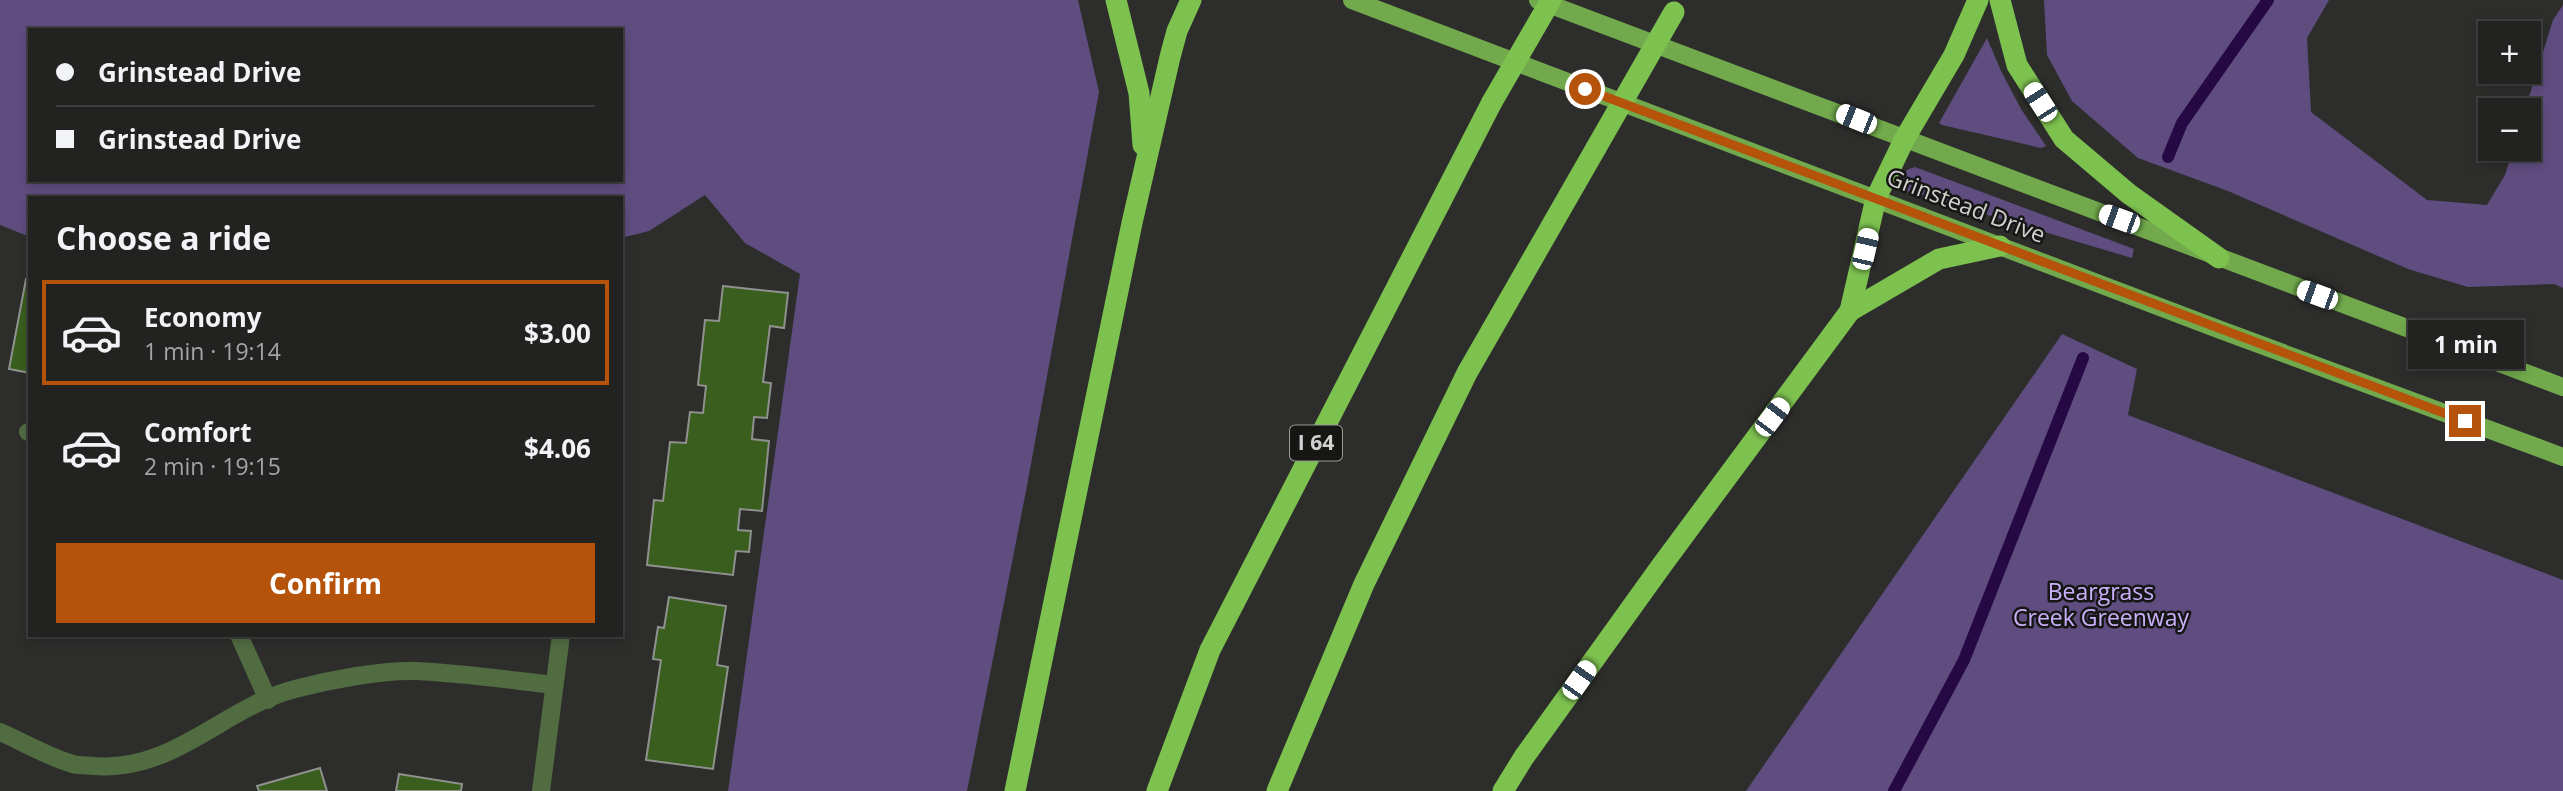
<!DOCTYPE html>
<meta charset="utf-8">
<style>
body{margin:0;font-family:"Open Sans",sans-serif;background:#2a2a2a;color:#f1f3f6;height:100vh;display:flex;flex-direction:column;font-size:26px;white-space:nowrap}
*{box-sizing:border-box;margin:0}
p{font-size:23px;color:#a2a4a5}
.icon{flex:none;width:38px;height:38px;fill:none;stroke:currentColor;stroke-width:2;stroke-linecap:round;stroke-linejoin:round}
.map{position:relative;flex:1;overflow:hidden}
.drawer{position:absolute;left:28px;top:196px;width:595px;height:441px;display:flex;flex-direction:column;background:#222221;border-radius:0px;box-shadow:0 4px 10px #0003,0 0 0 2px #3f3f3f}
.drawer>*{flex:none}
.guide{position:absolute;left:28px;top:28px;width:595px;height:154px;border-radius:0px;box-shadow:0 4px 10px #0003,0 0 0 2px #3f3f3f;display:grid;align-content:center;height:154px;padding:0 28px;background:#222221}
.controls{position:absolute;left:2478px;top:21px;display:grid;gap:14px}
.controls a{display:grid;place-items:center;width:63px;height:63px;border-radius:0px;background:#222221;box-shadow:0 4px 10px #0003,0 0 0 2px #3f3f3f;font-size:35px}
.end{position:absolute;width:32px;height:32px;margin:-16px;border:9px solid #b45309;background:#fff;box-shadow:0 0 0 4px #fff}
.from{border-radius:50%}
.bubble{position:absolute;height:49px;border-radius:0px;background:#222221;box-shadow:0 4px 10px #0003,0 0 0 2px #3f3f3f;font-size:23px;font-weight:700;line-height:49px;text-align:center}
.car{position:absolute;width:21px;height:42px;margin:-21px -10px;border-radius:9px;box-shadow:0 0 5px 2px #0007;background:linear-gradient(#fff 24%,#345 0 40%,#fff 0 76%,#345 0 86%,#fff 0)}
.guide b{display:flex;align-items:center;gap:24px;height:66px;font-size:26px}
.guide b+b{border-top:2px solid #3f3f3f}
.guide i{width:18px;height:18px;background:#f1f3f6}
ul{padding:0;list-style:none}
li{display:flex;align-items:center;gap:21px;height:105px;margin:0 14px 10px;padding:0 14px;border:4px solid transparent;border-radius:0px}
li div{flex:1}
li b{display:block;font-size:26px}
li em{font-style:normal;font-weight:700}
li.on{border-color:#b45309}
li>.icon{width:63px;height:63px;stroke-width:1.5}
h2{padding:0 28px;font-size:32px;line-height:84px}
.cta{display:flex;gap:14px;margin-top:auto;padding:14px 28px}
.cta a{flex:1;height:80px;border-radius:0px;background:#b45309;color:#fff;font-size:28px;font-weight:700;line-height:80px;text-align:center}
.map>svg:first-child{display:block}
.green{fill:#5f4d7f;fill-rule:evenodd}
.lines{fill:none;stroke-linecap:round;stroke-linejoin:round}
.stream{stroke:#260944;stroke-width:12}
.building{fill:#395e1e;stroke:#8f918e;stroke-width:2}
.minor{stroke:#516c41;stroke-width:18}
.major{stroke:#71a94c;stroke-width:18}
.highway{stroke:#7dc14f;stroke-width:21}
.highway-bridge{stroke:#7dc14f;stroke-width:21}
.route{stroke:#b45309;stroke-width:9}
.labels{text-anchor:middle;stroke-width:5;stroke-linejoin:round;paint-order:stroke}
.shield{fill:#161615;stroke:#999a98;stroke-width:2}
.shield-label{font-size:21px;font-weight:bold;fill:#d1d2d0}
.street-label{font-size:23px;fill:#d1d2d0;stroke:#161615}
.park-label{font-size:23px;fill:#cab0fa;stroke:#161615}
</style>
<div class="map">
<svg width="2563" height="791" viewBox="0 0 2563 791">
<rect width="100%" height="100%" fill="#2d2e2c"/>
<!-- green -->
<g class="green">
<path d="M0,0h1078l21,92 -73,399 -59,300h-239l72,-517 -55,-31 -40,-48 -56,36 -28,7v-40h-591v39l-30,-12zM30,30h591v150h-591z"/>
<path d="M2044,0h285l-22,38 4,74 116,88 60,5 18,-30 8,-26h16v-39h-4l28,-90 10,-15v283l-9,-4 -86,3 -60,-18 -180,-78 -90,-33 -66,-57 -25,-46z"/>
<path d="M1987,38l14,33 20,38 25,37 -5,2 -99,-23 -3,-2z"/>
<path d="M1915,167l219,82 -2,9 -225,-67 -4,-13 4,-8z"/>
<path d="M2062,334l75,35 -9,46 435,165v211h-817z"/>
</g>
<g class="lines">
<!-- stream -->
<g class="stream">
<path d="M2168,157l14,-34 86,-123"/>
<path d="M1894,791l70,-131 119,-302"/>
</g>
</g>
<!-- building -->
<g class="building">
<path d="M26,279l4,1v93l-21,-4z"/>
<path d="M723,286l65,7 -4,35 -14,-2 -7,56 8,1 -4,35 -13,-1 -2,22 17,2 -7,70 -22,-2 -2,21 13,1 -2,21 -13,-1 -3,24 -86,-10 7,-65 9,1 7,-59 16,1 4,-31 13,1 3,-27 -8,-1 7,-65 14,1z"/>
<path d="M669,597l57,9 -9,59 11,2 -15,102 -67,-9 15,-100 -8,-1 5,-32 6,1z"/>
<path d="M320,768l7,23h-68l-2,-5z"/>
<path d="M399,774l63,10 -1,7h-65z"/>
</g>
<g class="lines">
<!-- minor -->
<g class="minor">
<path d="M28,432h2"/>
<path d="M239,635l29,65"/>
<path d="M0,732c23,10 50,26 73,32 7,2 15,1 21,2 81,6 128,-58 201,-77 34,-9 86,-19 121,-18 46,2 93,9 138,14"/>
<path d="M541,791l20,-156"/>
</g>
<!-- major -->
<g class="major">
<path d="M1352,0l866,329 345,128"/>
<path d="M1538,0l1025,387"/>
</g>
<!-- highway -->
<g class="highway">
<path d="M1116,0l23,93 4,52"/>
<path d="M2000,0l17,65 47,74 65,55 90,64"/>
<path d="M1850,311l89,-52 61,-13"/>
<path d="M1015,791l117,-568 38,-166 7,-26 14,-31"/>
<path d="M1157,791l53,-141 282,-548"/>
<path d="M1277,791l87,-207 103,-211 129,-225"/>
<path d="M1503,791l21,-34 138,-192 188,-254 26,-113 29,-60 49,-83 24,-55"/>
</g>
<!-- highway-bridge -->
<g class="highway-bridge">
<path d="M1492,102l59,-102"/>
<path d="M1596,148l78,-136"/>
</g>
</g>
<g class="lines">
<!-- route -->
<path class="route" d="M1585,89l880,332"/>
</g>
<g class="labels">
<!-- shield labels -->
<rect class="shield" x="1290" y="425.5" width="52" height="35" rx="5"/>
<g class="shield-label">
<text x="1316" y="450">I 64</text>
</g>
<!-- street labels -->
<g class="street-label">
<text transform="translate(1966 206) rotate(21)" y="8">Grinstead Drive</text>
</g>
<!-- park labels -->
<g class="park-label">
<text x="2101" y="600">Beargrass<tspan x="2101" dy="26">Creek Greenway</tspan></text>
</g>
</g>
</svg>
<div class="controls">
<a>+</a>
<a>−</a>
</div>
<i class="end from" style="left:1585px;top:89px"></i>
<i class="end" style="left:2465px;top:421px"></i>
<div class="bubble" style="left:2408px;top:320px;width:116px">1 min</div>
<i class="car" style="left:2040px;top:102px;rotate:327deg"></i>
<i class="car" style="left:1856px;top:119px;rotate:292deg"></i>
<i class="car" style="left:2119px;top:219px;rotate:290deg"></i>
<i class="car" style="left:1865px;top:249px;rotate:13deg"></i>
<i class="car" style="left:2317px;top:295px;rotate:290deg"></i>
<i class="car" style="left:1772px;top:417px;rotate:37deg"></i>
<i class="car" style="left:1579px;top:680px;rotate:35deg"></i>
<div class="guide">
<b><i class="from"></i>Grinstead Drive</b>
<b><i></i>Grinstead Drive</b>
</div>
<section class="drawer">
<h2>Choose a ride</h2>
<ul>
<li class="on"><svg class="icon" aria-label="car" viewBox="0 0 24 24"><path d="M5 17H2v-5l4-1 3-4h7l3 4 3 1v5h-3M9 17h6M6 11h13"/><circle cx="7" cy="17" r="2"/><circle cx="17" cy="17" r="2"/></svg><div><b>Economy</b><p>1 min · 19:14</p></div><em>$3.00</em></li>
<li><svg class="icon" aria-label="car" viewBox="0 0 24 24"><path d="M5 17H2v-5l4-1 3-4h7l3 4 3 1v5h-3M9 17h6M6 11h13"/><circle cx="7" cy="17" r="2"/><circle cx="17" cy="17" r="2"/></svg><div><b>Comfort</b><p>2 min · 19:15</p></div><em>$4.06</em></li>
</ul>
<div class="cta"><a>Confirm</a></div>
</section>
</div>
